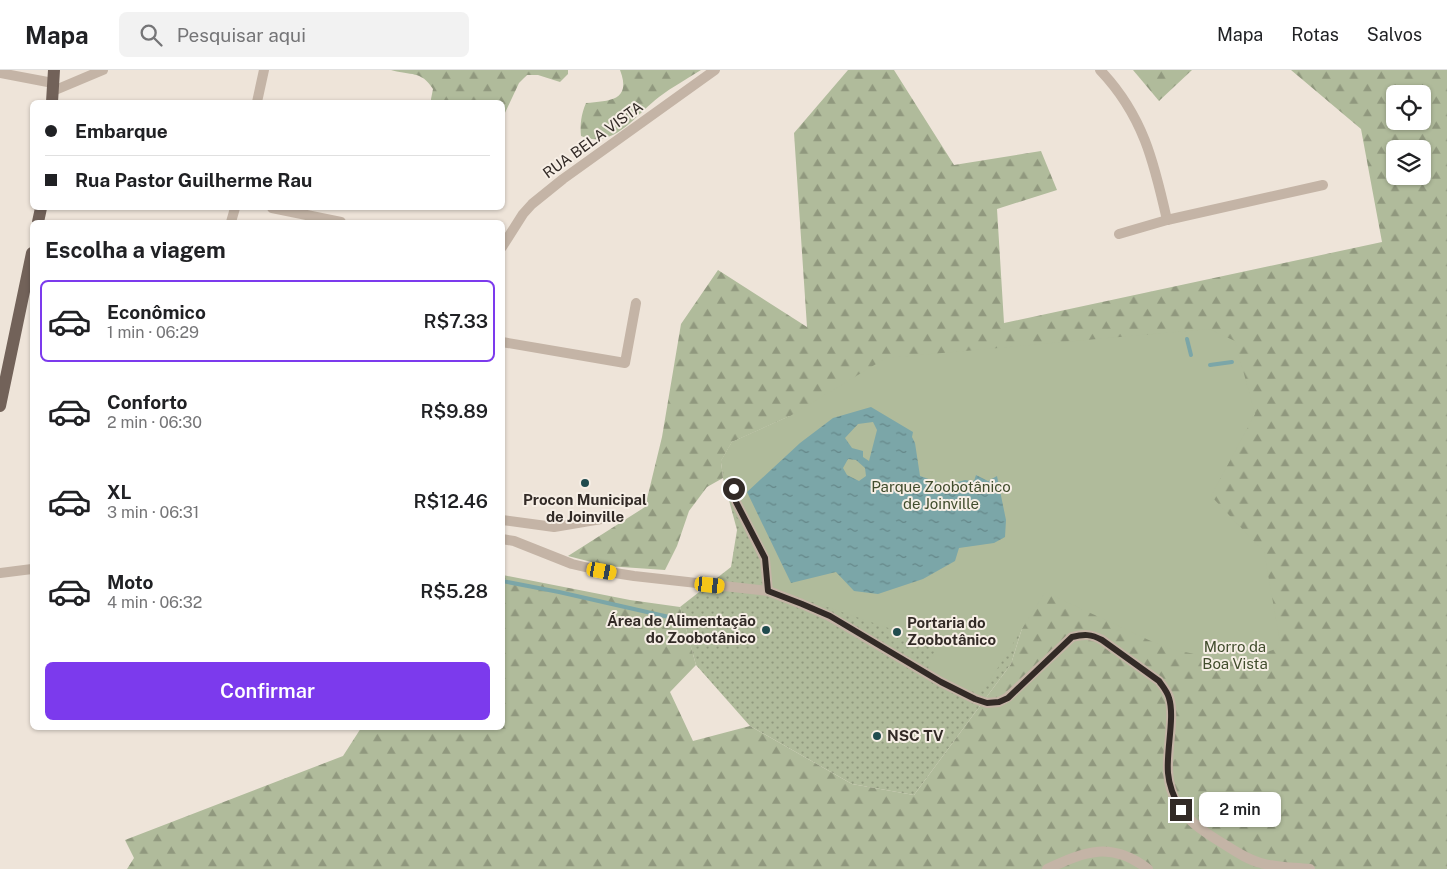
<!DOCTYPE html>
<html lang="pt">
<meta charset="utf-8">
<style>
body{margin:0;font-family:"Public Sans",sans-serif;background:#f2f2f2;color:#202124;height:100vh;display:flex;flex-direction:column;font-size:19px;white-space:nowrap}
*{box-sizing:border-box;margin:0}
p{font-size:16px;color:#757577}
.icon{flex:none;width:28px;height:28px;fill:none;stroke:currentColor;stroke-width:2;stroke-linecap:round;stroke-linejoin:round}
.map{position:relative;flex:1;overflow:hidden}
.drawer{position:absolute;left:30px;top:150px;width:475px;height:510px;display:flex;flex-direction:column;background:#fff;border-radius:8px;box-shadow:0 1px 4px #0004}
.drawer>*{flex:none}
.banner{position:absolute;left:30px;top:30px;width:475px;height:110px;border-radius:8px;box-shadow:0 1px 4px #0004;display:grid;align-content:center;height:110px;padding:0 15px;background:#fff}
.fabs{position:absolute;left:1386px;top:15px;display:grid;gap:10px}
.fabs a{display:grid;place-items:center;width:45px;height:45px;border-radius:8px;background:#fff;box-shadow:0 1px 4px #0004;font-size:25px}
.end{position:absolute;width:22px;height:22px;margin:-11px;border:6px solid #322a26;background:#fff;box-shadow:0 0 0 2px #fff}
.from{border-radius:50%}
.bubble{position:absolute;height:35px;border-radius:8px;background:#fff;box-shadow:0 1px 4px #0004;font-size:16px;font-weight:600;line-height:35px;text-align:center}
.car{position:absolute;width:15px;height:30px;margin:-15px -8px;border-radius:6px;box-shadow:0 0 4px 1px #0007;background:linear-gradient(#f5c518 24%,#345 0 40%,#f5c518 0 76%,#345 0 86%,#f5c518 0)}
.banner b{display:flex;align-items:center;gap:18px;height:48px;font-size:19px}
.banner b+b{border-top:1px solid #e0e0e0}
.banner i{width:12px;height:12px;background:#202124}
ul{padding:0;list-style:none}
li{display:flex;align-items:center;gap:15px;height:82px;margin:0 10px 8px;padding:0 5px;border:2px solid transparent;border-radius:8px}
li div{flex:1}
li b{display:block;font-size:19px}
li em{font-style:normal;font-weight:600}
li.on{border-color:#7c3aed}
li>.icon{width:45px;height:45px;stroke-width:1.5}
h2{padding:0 15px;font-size:22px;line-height:60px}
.button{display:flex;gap:10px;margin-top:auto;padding:10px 15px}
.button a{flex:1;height:58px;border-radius:8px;background:#7c3aed;color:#fff;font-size:20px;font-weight:600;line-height:58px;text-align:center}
header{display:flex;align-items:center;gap:30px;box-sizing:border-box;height:70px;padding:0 25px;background:#fff;border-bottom:1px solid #e0e0e0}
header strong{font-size:24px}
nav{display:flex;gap:28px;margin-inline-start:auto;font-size:18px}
.search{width:350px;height:45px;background:#f2f2f2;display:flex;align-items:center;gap:12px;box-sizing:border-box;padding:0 18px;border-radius:8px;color:#757577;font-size:19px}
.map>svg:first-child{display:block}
.grass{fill:url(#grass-dots)}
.forest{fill:url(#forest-firs);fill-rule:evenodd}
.park{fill:#b0bb9b}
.water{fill:url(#water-ripples);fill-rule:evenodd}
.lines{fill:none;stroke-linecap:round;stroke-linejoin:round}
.stream{stroke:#7ba6a8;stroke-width:4}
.street{stroke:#c4b4a6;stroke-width:10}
.primary{stroke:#726259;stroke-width:12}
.route{stroke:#322a26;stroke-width:6}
.poi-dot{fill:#204b4e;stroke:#f6eee5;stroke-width:2}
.labels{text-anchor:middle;stroke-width:4;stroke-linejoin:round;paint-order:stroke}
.street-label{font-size:15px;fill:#322a26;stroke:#f6eee5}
.park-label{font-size:15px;fill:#414d2d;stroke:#f6eee5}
.poi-label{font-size:15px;font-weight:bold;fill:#322a26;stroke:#f6eee5;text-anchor:start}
</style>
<header>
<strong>Mapa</strong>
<div class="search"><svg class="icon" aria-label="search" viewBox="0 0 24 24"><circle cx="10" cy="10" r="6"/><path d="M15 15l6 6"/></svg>Pesquisar aqui</div>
<nav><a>Mapa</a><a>Rotas</a><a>Salvos</a></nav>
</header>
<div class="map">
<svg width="1447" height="799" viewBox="0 0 1447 799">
<defs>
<pattern id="grass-dots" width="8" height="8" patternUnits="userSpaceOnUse" patternTransform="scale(1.25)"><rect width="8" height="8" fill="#b0bb9b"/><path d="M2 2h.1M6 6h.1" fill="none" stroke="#90987e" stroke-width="1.8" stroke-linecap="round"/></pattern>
<pattern id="forest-firs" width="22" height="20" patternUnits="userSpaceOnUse" patternTransform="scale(1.25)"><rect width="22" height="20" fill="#b0bb9b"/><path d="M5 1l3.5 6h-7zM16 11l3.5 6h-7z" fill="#90987e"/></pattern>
<pattern id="water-ripples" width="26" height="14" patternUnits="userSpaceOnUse" patternTransform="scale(1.25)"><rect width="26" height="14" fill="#7ba6a8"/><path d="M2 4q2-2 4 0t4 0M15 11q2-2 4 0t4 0" fill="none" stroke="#658789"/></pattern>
</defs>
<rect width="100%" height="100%" fill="#eee4d9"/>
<!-- grass -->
<path class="grass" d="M790,346l246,167 -25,81 -97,131 -62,-11 -102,-58 -54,-61 -16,-58 51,-40 6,-37 -14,-52 -2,-17 11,-19z"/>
<!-- forest -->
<g class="forest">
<path d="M391,0h177v4l-8,8 -22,-7h-11l-8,8 -16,34 -1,-15h-71v-3l2,-10c-12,-19 -22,-13 -42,-19z"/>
<path d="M620,0h81c-14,9 -29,17 -42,27 -24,18 -45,53 -78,39 -1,-12 0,-21 5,-33 23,-2 46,-2 34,-33z"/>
<path d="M848,0h46l60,95 87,-14 16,39 -60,19 7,114 378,-81 -21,-113 -70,-59h156v799h-1320l7,-11 -9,-18 218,-84 18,-28h141l1,-153 127,25 50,7 16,58 -26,27 23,49 57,-15 102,58 62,11 97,-131 25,-81 -246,-167 -58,26 -11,19 2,17 -16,9 -18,24 -12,35 -12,24 -58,-4 -39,-10 77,-49 17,-70 19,-113 37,-54 89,57 -13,-194zM1395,24h27v27h-27zM1395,79h27v27h-27z"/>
<path d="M1133,0h59l-33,31z"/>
</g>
<!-- park -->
<path class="park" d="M1209,259l26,12 20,73 -44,82 53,56 17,95 -44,16 -71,-15 -121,-56 -61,98h-20l-37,-18 9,-25 -39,-16 -125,-43 -16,-41 -19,-30 -9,-30 -3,-7 -4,-19 11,-19 58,-26 96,-58z"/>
<!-- water -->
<path class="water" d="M871,337l42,25 -1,5 3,6 5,33 26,9 19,-5 9,1 2,-6 12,6 9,-5 9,44 -1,17 -11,6 -35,5 -4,13 -32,18 -45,15 -24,-3 -18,-19 -45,11 -44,-91 53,-49 33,-25zM873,352l4,8 -8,31 -6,-4v-6l-11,-3 -7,-10 13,-14zM848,389l8,1 9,8 1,8 -7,5 -12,-6 -4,-7z"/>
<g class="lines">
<!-- stream -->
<g class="stream">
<path d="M1187,269l4,16"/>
<path d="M1210,295l22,-3"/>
<path d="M502,511l57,11 110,25"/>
</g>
<!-- street -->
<g class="street">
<path d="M1100,0c43,45 54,92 67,150"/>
<path d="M0,3l53,10"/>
<path d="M53,21l50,-21"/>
<path d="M257,32l7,-32"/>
<path d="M272,138l69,14"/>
<path d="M231,152l4,-14"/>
<path d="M1119,164l48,-14 156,-35"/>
<path d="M502,177l21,-33 9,-10 31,-25 152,-109"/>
<path d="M502,272l123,21 11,-60"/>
<path d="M735,411l-1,14 2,7 29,57 3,32"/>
<path d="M502,450l52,7 59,-10"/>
<path d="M502,469l12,2 58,23 30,7 32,5 134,15 34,13 27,12 112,66 34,17 12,4 12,-1 9,-5 64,-60c12,-3 19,-3 30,3l57,41c4,5 8,10 10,16 6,17 -2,52 -1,72 1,41 28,58 59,77 11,7 22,14 34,17 16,5 33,4 49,6"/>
<path d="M0,503l32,-4"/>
<path d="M1047,799c39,-18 64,-28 101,0"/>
</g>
<!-- primary -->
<g class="primary">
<path d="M52,32l2,-32"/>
<path d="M38,152l3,-14"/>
<path d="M0,336l32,-153"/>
</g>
</g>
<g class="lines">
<!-- route -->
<path class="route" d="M734,419v6l2,7 29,56 3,33 34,13 28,12 111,66 34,17 12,4 12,-1 9,-4 64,-61c12,-3 19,-3 30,3l57,41c4,6 8,10 10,17 6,19 -3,53 -1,75 1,13 6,25 13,37"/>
</g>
<!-- markers -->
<g class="poi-dot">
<circle cx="585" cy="413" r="5"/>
<circle cx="766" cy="560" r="5"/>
<circle cx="897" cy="562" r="5"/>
<circle cx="877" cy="666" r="5"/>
</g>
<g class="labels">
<!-- street labels -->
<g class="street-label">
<text transform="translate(593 70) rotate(-36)" y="5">RUA BELA VISTA</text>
</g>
<!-- park labels -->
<g class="park-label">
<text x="941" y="422">Parque Zoobotânico<tspan x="941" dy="17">de Joinville</tspan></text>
<text x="1235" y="582">Morro da<tspan x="1235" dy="17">Boa Vista</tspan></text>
</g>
<!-- poi labels -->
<g class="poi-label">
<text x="585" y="435" text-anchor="middle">Procon Municipal<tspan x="585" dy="17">de Joinville</tspan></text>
<text x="756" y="556" text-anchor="end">Área de Alimentação<tspan x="756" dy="17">do Zoobotânico</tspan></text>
<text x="907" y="558">Portaria do<tspan x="907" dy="17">Zoobotânico</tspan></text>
<text x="887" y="671">NSC TV</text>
</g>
</g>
</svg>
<div class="fabs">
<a><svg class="icon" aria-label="locate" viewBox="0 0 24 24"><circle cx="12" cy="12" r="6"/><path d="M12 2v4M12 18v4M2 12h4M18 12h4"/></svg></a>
<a><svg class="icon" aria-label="layers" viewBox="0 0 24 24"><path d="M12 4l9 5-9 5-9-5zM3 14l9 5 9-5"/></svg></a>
</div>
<i class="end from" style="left:734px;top:419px"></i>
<i class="end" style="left:1181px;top:740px"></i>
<div class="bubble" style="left:1199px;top:722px;width:82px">2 min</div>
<i class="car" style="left:602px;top:501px;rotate:100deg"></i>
<i class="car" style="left:710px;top:515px;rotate:96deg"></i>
<div class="banner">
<b><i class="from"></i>Embarque</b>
<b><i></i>Rua Pastor Guilherme Rau</b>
</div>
<section class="drawer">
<h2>Escolha a viagem</h2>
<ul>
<li class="on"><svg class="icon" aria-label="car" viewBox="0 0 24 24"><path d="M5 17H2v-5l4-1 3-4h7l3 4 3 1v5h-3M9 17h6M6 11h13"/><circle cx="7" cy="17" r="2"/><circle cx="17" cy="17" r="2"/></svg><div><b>Econômico</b><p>1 min · 06:29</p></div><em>R$7.33</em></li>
<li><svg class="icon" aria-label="car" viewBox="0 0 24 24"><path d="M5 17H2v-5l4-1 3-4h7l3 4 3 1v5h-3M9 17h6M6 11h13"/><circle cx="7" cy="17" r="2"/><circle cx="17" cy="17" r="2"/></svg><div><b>Conforto</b><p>2 min · 06:30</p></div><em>R$9.89</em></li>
<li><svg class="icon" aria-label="car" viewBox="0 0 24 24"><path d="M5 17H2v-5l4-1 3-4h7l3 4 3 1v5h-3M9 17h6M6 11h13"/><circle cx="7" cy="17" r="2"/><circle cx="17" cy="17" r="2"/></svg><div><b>XL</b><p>3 min · 06:31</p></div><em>R$12.46</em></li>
<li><svg class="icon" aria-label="car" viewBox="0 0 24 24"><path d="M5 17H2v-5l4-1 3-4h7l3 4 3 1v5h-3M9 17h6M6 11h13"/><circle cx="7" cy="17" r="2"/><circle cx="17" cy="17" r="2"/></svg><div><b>Moto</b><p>4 min · 06:32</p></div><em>R$5.28</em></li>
</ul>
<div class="button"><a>Confirmar</a></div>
</section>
</div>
